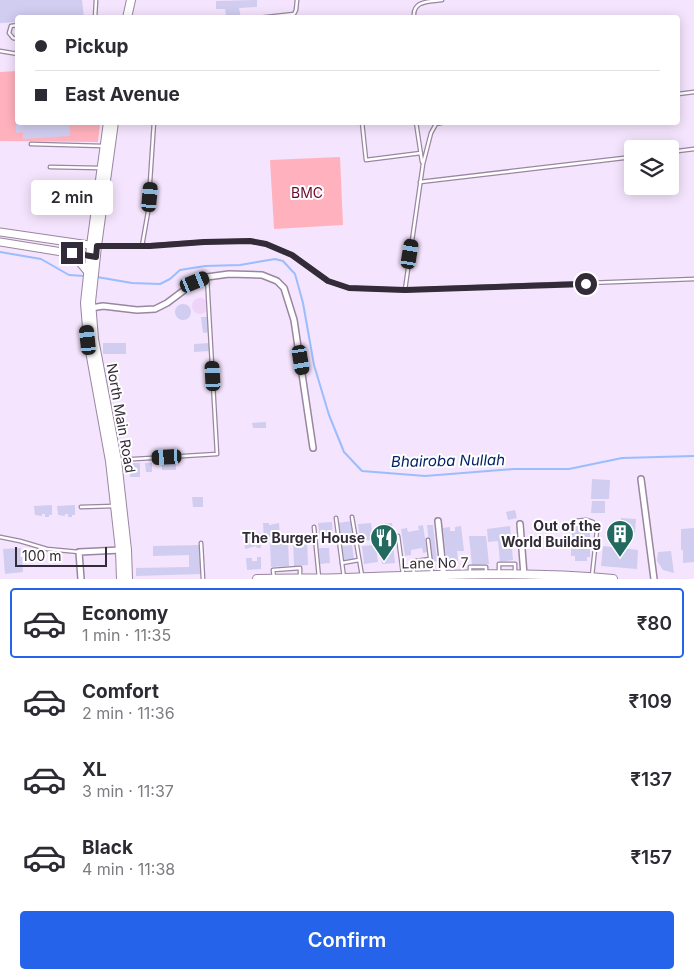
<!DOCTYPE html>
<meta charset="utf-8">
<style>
body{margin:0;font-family:Inter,sans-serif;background:#f2f2f3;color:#2b2b33;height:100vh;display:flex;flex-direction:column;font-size:19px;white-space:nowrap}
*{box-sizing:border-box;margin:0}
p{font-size:16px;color:#7c7c81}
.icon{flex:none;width:28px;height:28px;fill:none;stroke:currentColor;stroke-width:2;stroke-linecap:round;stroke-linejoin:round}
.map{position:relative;height:579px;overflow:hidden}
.sheet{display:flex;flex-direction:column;background:#fff;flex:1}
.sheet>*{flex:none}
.banner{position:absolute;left:15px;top:15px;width:665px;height:110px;border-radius:5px;box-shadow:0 2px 12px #0003;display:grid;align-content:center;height:110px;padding:0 20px;background:#fff}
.fabs{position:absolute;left:624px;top:140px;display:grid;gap:10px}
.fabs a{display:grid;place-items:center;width:55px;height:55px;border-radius:5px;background:#fff;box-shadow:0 2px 12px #0003;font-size:25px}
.scale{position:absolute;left:15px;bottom:12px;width:92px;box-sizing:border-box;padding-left:5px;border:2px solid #332b37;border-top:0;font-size:14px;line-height:18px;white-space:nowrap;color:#332b37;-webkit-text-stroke:4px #fff;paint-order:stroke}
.end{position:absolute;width:22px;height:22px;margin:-11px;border:6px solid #332b37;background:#fff;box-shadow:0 0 0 2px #fff}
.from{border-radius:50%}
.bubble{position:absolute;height:35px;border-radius:5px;background:#fff;box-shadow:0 2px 12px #0003;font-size:16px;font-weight:600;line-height:35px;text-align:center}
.car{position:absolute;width:15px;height:30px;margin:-15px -8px;border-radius:6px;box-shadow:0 0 4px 1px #0007;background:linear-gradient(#222 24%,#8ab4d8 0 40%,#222 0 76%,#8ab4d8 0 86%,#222 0)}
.banner b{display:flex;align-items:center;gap:18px;height:48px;font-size:19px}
.banner b+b{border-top:1px solid #e1e1e2}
.banner i{width:12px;height:12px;background:#2b2b33}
ul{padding:9px 0 0;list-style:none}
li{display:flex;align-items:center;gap:15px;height:70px;margin:0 10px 8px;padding:0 10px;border:2px solid transparent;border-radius:5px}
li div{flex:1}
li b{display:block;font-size:19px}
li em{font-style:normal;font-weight:600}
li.active{border-color:#2563eb}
li>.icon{width:45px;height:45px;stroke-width:1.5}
.cta{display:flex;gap:10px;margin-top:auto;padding:10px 20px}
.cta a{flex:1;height:58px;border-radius:5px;background:#2563eb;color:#fff;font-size:20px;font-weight:600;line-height:58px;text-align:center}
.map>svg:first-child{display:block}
.built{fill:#efd4fa}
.green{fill:#ffb2bd}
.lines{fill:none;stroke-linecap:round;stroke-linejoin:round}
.stream{stroke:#9abdfe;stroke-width:2}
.building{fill:#d0cdf0}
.service-casing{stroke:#9a86a2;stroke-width:5}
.minor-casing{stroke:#9a86a2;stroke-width:8}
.tertiary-casing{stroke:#9a86a2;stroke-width:9}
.secondary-casing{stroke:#9a86a2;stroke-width:10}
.service{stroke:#fff;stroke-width:2.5}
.minor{stroke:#fff;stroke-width:5}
.tertiary{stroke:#fff;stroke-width:7}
.secondary{stroke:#fff;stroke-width:8}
.route{stroke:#332b37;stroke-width:6}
.labels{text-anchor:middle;stroke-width:4;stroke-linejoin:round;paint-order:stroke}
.park-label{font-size:14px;fill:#680b29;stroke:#fff}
.street-label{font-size:14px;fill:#332b37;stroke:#fff}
.poi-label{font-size:14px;font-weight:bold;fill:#332b37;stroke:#fff;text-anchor:end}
.water-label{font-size:15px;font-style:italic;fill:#042468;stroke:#fff}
</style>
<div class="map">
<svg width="694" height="579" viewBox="0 0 694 579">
<rect width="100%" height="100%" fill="#f5e4fd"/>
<!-- built -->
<circle class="built" cx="200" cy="306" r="8"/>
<!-- green -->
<g class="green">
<path d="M17,71l1,51 82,1 -2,19 -98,-1v-69z"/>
<path d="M340,157l3,68 -69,4 -4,-69z"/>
</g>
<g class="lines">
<!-- stream -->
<g class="stream">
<path d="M0,252l41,7 28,16 15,1"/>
<path d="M97,277l35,6 28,1 10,-5 10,-9 25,-4 35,-1 35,-6 8,2 12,13 8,29 11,62 15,50 15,37 18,19 63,5 89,-7h55l53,-11 72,-2"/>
</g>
</g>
<!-- building -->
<g class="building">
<path d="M0,0h82l2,18h-66v4l-18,1z"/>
<path d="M257,0v7l-18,1 2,10 -15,-2 -1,-7h-9v-8z"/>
<path d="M18,114v8h51l1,14 -47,3v-7l-7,1v-18z"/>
<circle cx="183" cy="312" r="8"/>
<path d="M201,317h6l2,15 -6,1z"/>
<rect x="103" y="343" width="23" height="11"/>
<path d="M210,343v8l-16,1v-8z"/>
<path d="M266,422v6h-13l-1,-5z"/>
<rect x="162" y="460" width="14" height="10"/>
<rect x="130" y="463" width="10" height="14"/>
<path d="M145,463h7v9h-6z"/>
<path d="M592,479l18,1 -1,19h-18z"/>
<path d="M192,497h11v10h-10z"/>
<path d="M592,501h13v12h-14z"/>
<path d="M52,505v10h-3v2h-4v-3h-3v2l-7,-1 -1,-9z"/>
<path d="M75,505v10h-3v2h-4v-3h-3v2l-7,-1 -1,-9z"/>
<path d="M515,510l2,8 -9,2 -2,-8z"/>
<path d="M621,518l15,1 -1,14 -15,-1z"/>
<path d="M351,521l2,15 -13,2 -2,-15z"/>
<path d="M332,522l1,16 -13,1 -2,-16z"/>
<path d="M263,523h6v2l10,-2 1,15h-5v-2l-11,2z"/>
<path d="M371,523l2,17 -13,1 -2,-17z"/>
<path d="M392,523l2,15 -12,2 -2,-16z"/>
<path d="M543,523l11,1 -1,4 -5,2 -5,-2z"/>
<path d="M572,524l16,1v4h2v28h-3v4h-12v-5h-4z"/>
<path d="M423,525l4,27 -4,1 -1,-5 -11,2v5l-6,1 -4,-27 6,-1 1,4 11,-2 -1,-4z"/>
<path d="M427,525h6l4,36 -6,1z"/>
<path d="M461,526l3,25h-7l1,10 -11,1 -4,-34 7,-1v4h5v-4z"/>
<path d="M510,526l3,34 -13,2 -2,-21 -10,1 -1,-13z"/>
<path d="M694,528v34l-11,1v-13h-2v-21z"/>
<path d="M250,533v2l10,-2 1,15h-4l-1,-2 -11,3 -1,-15z"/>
<path d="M469,536h17l3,28 -17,1z"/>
<path d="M293,540h14l1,25 -14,1z"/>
<path d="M288,541l1,25 -18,1 -1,-25z"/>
<path d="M393,544l2,19 -13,1 -2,-19z"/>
<path d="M201,545l1,29 -66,2v-8l53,-1v-12l-36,1v-10z"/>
<path d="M352,545l2,14 -10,1 -2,-14z"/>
<path d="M376,545l2,17 -14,2 -2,-18z"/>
<path d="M603,546l35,4 -1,19 -36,-3z"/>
<path d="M21,548l2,24 -18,2 -2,-25z"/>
<path d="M319,548h10l1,15 -10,1z"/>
<path d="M671,551l3,22 -11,-3 -6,-9 1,-9z"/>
<path d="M257,557h4v12l-14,1 -1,-12h6v3h5z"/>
</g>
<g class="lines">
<defs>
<g id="service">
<path d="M95,18l1,-18"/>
<path d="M258,18l36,-4 2,-4 1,-10"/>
<path d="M414,18c-2,-18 15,-16 28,-18"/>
<path d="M18,25l-7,1 -2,7 4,5 5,1"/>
<path d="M0,51l18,3"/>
<path d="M678,94l16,-2"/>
<path d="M362,122l4,38 55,-7"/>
<path d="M416,122l6,40"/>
<path d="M31,144l72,2"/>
<path d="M670,152l24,-3"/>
<path d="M50,167l50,1"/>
<path d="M420,182l212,-25"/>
<path d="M98,246h44l62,-4 46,-1 17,3 25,11 36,26 21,7 56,2 289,-11"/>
<path d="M142,246l6,-34 6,-90"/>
<path d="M405,290l18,-126 8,-31 5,-9 9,-2"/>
<path d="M118,460l99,-6 -10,-177"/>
<path d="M81,507l33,-1"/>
<path d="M352,517l10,59"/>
<path d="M336,518l8,60"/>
<path d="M574,521l13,-1 6,2 4,8 -5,46"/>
<path d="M314,527l5,51"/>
<path d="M398,536l5,38"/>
<path d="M0,537l20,4 27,8 32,3"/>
<path d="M428,540l4,34"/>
<path d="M201,543l2,36"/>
<path d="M342,563l17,-3"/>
<path d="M414,574l-1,-8 3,-5 14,-2"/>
<path d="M470,574v-7h16v7"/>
<path d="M499,574v-10h16v10"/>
<path d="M274,578l-1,-8 27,-2v10"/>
</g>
<g id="minor">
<path d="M91,308l12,-2 34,4 18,-1 12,-6 28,-21 12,-5 22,-3 33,1 15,6 7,7 10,32 19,128"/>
<path d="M641,479l13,100"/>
<path d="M438,521l6,58"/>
<path d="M520,524l4,51"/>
<path d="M81,579l-2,-27 42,-2"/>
</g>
<g id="tertiary">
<path d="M0,232l96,14"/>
<path d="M0,242l93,15"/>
<path d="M72,253l15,18"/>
</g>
<g id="secondary">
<path d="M127,18l4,-18"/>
<path d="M108,122l-16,116 -7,65 3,37 22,121 10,89 1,29"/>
<path d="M114,122l-17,124 -6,56 3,37 23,121 10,90 1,29"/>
<path d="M257,579c30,-1 59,0 88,-1 89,-3 179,-7 268,1"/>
</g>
</defs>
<!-- service casing -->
<use href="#service" class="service-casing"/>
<!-- minor casing -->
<use href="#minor" class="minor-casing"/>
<!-- tertiary casing -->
<use href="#tertiary" class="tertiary-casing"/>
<!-- secondary casing -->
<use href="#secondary" class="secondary-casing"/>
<!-- service -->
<use href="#service" class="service"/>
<!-- minor -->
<use href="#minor" class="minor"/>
<!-- tertiary -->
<use href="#tertiary" class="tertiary"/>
<!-- secondary -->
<use href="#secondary" class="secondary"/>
</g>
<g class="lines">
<!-- route -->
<path class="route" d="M72,253l24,4 1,-11h53l54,-4 46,-1 16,3 26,11 36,26 21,7 56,2 181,-6"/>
</g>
<!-- icons -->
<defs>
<symbol id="building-pin" viewBox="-11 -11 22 30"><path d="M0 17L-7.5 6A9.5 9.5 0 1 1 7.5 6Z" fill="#22695f" stroke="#fff"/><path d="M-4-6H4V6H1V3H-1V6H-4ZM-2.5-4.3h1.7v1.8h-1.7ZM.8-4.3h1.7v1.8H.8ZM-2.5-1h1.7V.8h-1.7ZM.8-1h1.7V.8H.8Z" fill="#fff"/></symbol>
<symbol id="restaurant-pin" viewBox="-11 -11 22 30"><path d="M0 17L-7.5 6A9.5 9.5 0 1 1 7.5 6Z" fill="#22695f" stroke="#fff"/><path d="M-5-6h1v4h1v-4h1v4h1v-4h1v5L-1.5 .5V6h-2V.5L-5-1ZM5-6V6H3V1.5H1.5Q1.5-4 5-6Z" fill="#fff"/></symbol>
</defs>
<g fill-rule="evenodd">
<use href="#building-pin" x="604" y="518" width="32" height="43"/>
<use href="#restaurant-pin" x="368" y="522" width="32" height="43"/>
</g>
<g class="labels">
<!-- park labels -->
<g class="park-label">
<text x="307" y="198">BMC</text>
</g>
<!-- street labels -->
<g class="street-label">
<text transform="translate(121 418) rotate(80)" y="5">North Main Road</text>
<text transform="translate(435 563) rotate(-1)" y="5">Lane No 7</text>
</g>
<!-- poi labels -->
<g class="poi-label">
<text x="601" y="531">Out of the<tspan x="601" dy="16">World Building</tspan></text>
<text x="365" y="543">The Burger House</text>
</g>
<!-- water labels -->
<g class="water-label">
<text transform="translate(448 461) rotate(-1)" y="5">Bhairoba Nullah</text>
</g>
</g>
</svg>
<div class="fabs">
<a><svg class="icon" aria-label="layers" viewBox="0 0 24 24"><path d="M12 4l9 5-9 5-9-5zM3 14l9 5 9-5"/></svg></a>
</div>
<div class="scale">100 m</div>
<i class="end from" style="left:586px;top:284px"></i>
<i class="end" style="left:72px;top:253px"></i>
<div class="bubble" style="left:31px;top:180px;width:82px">2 min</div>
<i class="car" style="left:150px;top:197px;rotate:5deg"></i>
<i class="car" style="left:410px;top:254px;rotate:9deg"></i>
<i class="car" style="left:195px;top:282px;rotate:68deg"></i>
<i class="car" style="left:88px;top:340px;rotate:354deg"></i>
<i class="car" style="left:301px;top:360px;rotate:171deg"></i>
<i class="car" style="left:213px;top:376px;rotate:357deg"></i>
<i class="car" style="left:167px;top:457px;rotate:267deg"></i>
<div class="banner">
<b><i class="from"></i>Pickup</b>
<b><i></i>East Avenue</b>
</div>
</div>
<section class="sheet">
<ul>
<li class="active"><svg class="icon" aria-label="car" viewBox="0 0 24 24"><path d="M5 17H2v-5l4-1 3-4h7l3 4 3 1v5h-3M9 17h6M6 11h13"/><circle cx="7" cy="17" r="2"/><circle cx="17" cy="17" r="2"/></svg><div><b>Economy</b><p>1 min · 11:35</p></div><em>₹80</em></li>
<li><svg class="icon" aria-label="car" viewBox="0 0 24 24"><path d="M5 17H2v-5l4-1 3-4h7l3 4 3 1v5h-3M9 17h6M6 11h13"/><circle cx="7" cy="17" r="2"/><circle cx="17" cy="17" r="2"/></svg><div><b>Comfort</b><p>2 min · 11:36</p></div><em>₹109</em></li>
<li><svg class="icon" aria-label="car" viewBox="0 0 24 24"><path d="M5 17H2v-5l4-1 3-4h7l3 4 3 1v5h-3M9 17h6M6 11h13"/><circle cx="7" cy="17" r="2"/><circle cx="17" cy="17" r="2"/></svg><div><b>XL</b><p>3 min · 11:37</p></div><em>₹137</em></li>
<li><svg class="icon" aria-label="car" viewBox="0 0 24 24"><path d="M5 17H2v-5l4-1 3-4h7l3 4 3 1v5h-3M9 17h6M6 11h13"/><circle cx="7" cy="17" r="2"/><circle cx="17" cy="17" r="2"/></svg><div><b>Black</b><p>4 min · 11:38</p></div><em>₹157</em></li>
</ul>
<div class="cta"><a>Confirm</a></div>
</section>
